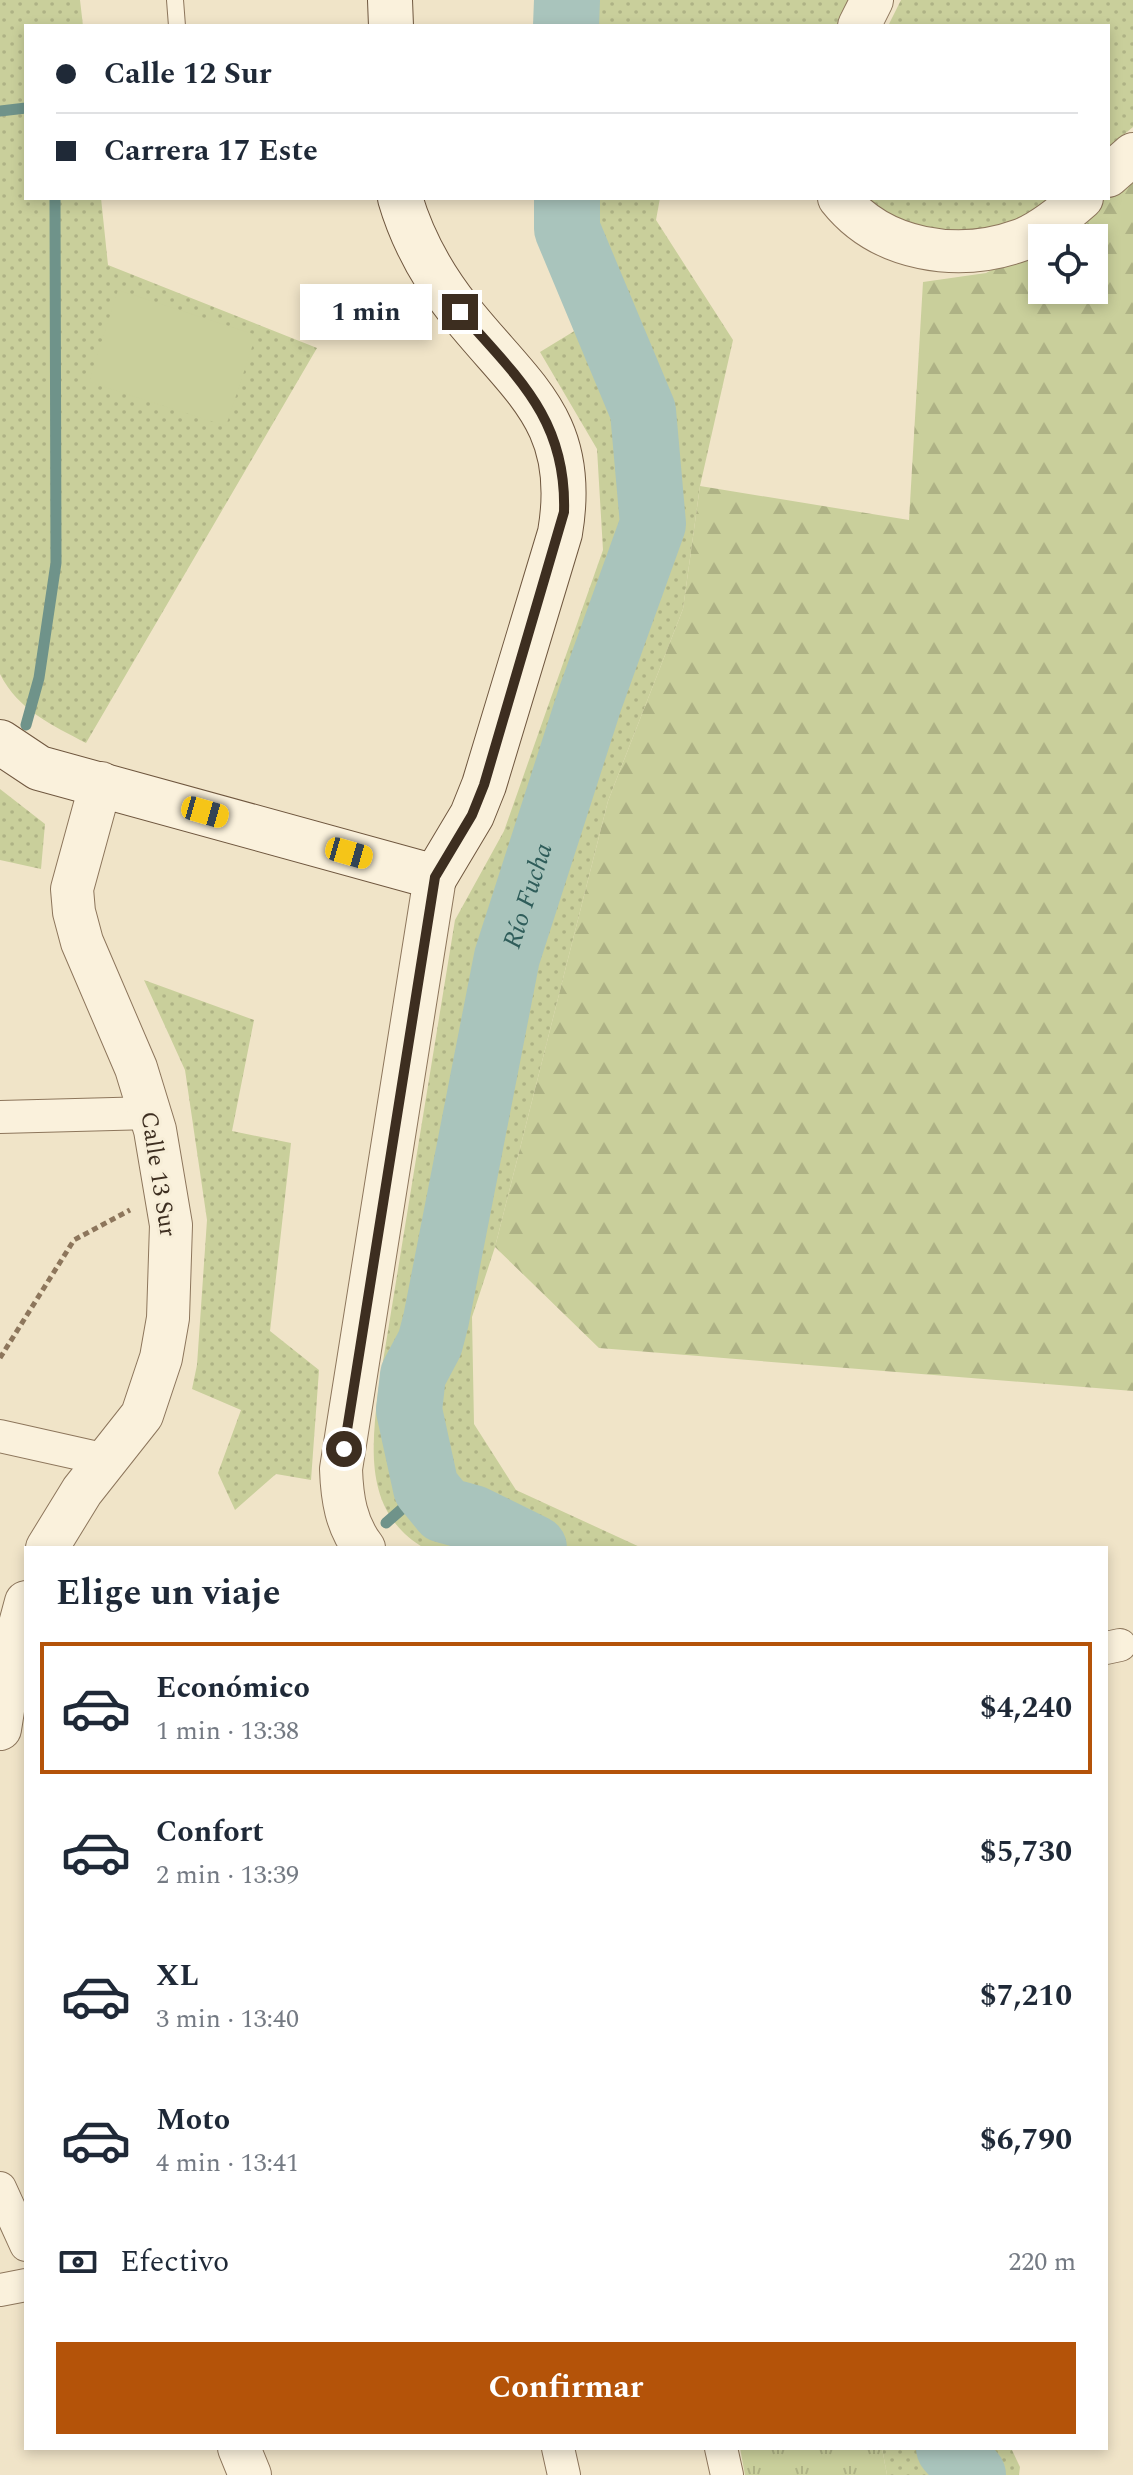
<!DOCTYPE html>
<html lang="es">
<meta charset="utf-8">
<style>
body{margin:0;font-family:Spectral,serif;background:#f6f6f7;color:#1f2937;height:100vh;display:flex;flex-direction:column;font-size:30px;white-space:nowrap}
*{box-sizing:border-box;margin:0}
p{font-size:26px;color:#747a83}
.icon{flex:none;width:44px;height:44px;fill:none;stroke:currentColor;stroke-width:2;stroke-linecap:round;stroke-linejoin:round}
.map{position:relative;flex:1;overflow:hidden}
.details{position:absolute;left:24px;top:1546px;width:1084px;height:904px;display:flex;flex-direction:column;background:#fff;border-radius:0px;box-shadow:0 4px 12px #0003}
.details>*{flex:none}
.top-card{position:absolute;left:24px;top:24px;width:1086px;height:176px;border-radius:0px;box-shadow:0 4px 12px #0003;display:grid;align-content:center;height:176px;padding:0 32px;background:#fff}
.controls{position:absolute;left:1028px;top:224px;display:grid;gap:16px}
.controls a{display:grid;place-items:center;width:80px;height:80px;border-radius:0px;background:#fff;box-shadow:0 4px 12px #0003;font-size:40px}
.end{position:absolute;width:36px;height:36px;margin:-18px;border:10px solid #3d2e20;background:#fff;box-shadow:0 0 0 4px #fff}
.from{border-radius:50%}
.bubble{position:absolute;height:56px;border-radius:0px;background:#fff;box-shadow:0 4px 12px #0003;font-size:26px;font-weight:700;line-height:56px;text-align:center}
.car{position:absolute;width:24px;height:48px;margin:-24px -12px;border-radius:10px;box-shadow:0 0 6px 2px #0007;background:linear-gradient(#f5c518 24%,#345 0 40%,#f5c518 0 76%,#345 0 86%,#f5c518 0)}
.top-card b{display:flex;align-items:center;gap:28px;height:76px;font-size:30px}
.top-card b+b{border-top:2px solid #e0e1e3}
.top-card i{width:20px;height:20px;background:#1f2937}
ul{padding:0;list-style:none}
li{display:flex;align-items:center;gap:24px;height:132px;margin:0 16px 12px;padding:0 16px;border:4px solid transparent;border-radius:0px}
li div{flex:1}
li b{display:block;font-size:30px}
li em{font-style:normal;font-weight:700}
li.current{border-color:#b45309}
li>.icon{width:72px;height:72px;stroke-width:1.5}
h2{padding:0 32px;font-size:36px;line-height:96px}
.pay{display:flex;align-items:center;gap:20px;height:88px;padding:0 32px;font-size:30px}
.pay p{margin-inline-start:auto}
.action{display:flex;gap:16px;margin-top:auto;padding:16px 32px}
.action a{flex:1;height:92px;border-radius:0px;background:#b45309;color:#fff;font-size:32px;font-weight:700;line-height:92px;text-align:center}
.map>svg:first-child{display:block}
.grass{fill:url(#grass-dots)}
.forest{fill:url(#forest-firs)}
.park{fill:url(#park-tufts)}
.garden{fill:#c9cf9b}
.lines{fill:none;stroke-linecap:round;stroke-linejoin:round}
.stream{stroke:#6f938a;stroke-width:11}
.river{stroke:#a9c4bc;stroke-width:66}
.service-casing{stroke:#8d765c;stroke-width:18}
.minor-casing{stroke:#8d765c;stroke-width:34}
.tertiary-casing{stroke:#8d765c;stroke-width:44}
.secondary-casing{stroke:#6f573f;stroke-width:46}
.path{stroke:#8d765c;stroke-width:5;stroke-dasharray:6 4;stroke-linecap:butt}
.service{stroke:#faf1dc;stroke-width:16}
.minor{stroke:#faf1dc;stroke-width:32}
.tertiary{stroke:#faf1dc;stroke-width:42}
.secondary{stroke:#faf1dc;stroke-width:44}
.route{stroke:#3d2e20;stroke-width:10}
.labels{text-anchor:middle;stroke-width:6;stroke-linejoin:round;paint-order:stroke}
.street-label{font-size:24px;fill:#3d2e20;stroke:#f7eed8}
.water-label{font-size:26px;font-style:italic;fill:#2f5d5a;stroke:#f7eed8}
</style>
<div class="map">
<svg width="1133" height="2475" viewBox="0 0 1133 2475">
<defs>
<pattern id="grass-dots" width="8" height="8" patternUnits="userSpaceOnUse" patternTransform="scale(2)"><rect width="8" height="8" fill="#c9cf9b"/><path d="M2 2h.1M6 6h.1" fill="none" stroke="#aeb285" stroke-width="1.8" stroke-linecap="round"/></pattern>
<pattern id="forest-firs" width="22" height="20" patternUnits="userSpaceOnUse" patternTransform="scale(2)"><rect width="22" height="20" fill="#c9cf9b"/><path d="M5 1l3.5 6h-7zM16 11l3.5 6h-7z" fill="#aeb285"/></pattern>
<pattern id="park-tufts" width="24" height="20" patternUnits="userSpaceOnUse" patternTransform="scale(2)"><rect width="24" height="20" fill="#c9cf9b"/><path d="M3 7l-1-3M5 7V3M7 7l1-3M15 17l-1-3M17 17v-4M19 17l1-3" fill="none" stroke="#aeb285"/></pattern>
</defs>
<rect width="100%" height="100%" fill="#f0e4c8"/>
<!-- grass -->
<g class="grass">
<path d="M0,0h80l3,26h-57v172h75l7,67 209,83 -231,395c-34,-18 -68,-33 -86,-69z"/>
<path d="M551,0h302l-12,26h-288z"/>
<path d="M901,0h232v127l-25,21v-122h-220z"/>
<path d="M543,198h117l-4,22 77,120 -33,146 -17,123 -75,192 -113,446 -23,70 2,107 42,66 126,58h-218c-59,-35 -53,-96 -46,-156l77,-472 49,-89 99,-281 -6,-101 -57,-97 36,-22z"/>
<path d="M861,198h188c-33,27 -79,45 -122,35 -22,-6 -46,-24 -66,-35z"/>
<path d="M0,789l45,35 -4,45 -41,-9z"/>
<path d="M144,980l110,40 -22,111 59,12 -21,188 49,39 -8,110 -35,-6 -41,36 -17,-37 23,-63 -49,-21 5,-24 10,-145 -22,-150z"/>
<path d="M882,2448h129l9,19 -1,8h-132z"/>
</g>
<!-- forest -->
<path class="forest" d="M1133,169v1222l-534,-43 -104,-101 113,-446 75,-192 17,-123 209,34 14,-238 63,-9 56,-30v47h52v-52h-42l48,-40h8v-7z"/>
<!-- park -->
<path class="park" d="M740,2448h142l5,27h-142z"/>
<!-- garden -->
<path class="garden" d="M118,290l138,45 -30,91 -137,-44z"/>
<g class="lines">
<!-- stream -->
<g class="stream">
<path d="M0,111l26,-3"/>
<path d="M26,725l13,-47 17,-115 -1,-365"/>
<path d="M386,1523l40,-35"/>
</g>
<!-- river -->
<g class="river">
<path d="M566,26l1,-26"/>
<path id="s1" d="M534,1548l-61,-30 -29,-8 -18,-22 -17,-78 4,-35 17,-32 6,-23 71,-363 83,-258 63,-175 -10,-113 -76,-182v-31"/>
<path d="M949,2448l24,27"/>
</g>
<defs>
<path id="service" d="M175,0l2,26"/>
<g id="minor">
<path d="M0,1117l151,-4"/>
<path d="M0,1436l107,24"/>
<path d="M1106,1648l14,-3"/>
<path d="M0,2188l26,57"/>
<path d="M0,2290l26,-5"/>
<path d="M558,2448l6,27"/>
<path d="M721,2448l6,27"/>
</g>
<g id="tertiary">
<path d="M859,26l13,-26"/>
<path d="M1108,176l25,-22"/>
<path d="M839,198c42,53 119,65 182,42 21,-8 44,-27 61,-42"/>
<path d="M47,1548l35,-57 60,-76 19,-57 7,-40 3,-93 -16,-95 -19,-62 -54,-126 -8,-30 -2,-23 29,-106"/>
<path d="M364,1548c-18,-23 -22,-50 -23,-79l94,-592"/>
<path d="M0,1729l12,-75 14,-52"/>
<path d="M239,2448l11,27"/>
</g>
<g id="secondary">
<path d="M390,0l1,26"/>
<path d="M0,742l39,26 396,109 37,-62 12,-30 76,-252c19,-112 -38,-144 -100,-222 -27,-34 -48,-72 -60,-113"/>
</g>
</defs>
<!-- service casing -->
<use href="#service" class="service-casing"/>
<!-- minor casing -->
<use href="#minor" class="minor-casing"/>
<!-- tertiary casing -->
<use href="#tertiary" class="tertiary-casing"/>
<!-- secondary casing -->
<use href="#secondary" class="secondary-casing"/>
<!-- path -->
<path class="path" d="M0,1358l74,-118 56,-30"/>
<!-- service -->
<use href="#service" class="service"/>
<!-- minor -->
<use href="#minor" class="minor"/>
<!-- tertiary -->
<use href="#tertiary" class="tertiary"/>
<!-- secondary -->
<use href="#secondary" class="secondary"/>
</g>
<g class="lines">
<!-- route -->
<path class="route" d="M344,1449l91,-572 37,-62 12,-30 80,-273c3,-93 -47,-135 -104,-200"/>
</g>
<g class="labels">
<!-- street labels -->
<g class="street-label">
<text transform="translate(159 1174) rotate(81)" y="8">Calle 13 Sur</text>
</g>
<!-- water labels -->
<g class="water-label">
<text dy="9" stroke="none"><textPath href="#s1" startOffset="736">Río Fucha</textPath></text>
</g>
</g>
</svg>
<div class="controls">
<a><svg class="icon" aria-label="locate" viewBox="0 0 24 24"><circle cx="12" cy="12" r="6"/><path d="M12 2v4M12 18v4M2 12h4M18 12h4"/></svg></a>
</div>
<i class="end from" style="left:344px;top:1449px"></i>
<i class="end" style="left:460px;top:312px"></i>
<div class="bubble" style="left:300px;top:284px;width:132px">1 min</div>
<i class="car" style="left:205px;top:812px;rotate:106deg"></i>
<i class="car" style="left:349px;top:853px;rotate:106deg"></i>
<div class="top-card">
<b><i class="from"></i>Calle 12 Sur</b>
<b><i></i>Carrera 17 Este</b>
</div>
<section class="details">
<h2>Elige un viaje</h2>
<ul>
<li class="current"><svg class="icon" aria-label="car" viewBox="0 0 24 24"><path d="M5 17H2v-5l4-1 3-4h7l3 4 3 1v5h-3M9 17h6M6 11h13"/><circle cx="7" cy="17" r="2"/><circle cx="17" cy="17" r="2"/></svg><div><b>Económico</b><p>1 min · 13:38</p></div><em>$4,240</em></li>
<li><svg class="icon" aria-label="car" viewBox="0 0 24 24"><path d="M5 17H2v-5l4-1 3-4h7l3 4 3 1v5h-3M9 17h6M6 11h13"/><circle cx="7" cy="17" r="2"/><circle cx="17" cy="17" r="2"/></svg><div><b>Confort</b><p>2 min · 13:39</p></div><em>$5,730</em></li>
<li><svg class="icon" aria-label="car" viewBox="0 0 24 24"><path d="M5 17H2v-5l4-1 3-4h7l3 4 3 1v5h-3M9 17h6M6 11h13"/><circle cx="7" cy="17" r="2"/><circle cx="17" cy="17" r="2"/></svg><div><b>XL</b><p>3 min · 13:40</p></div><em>$7,210</em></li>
<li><svg class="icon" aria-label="car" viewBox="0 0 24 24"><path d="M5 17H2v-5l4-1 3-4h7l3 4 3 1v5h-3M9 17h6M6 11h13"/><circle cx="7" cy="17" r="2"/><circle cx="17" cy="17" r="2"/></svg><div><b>Moto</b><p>4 min · 13:41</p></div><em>$6,790</em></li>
</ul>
<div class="pay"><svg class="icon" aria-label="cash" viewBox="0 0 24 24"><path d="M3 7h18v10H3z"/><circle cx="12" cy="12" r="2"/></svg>Efectivo<p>220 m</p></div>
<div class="action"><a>Confirmar</a></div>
</section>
</div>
